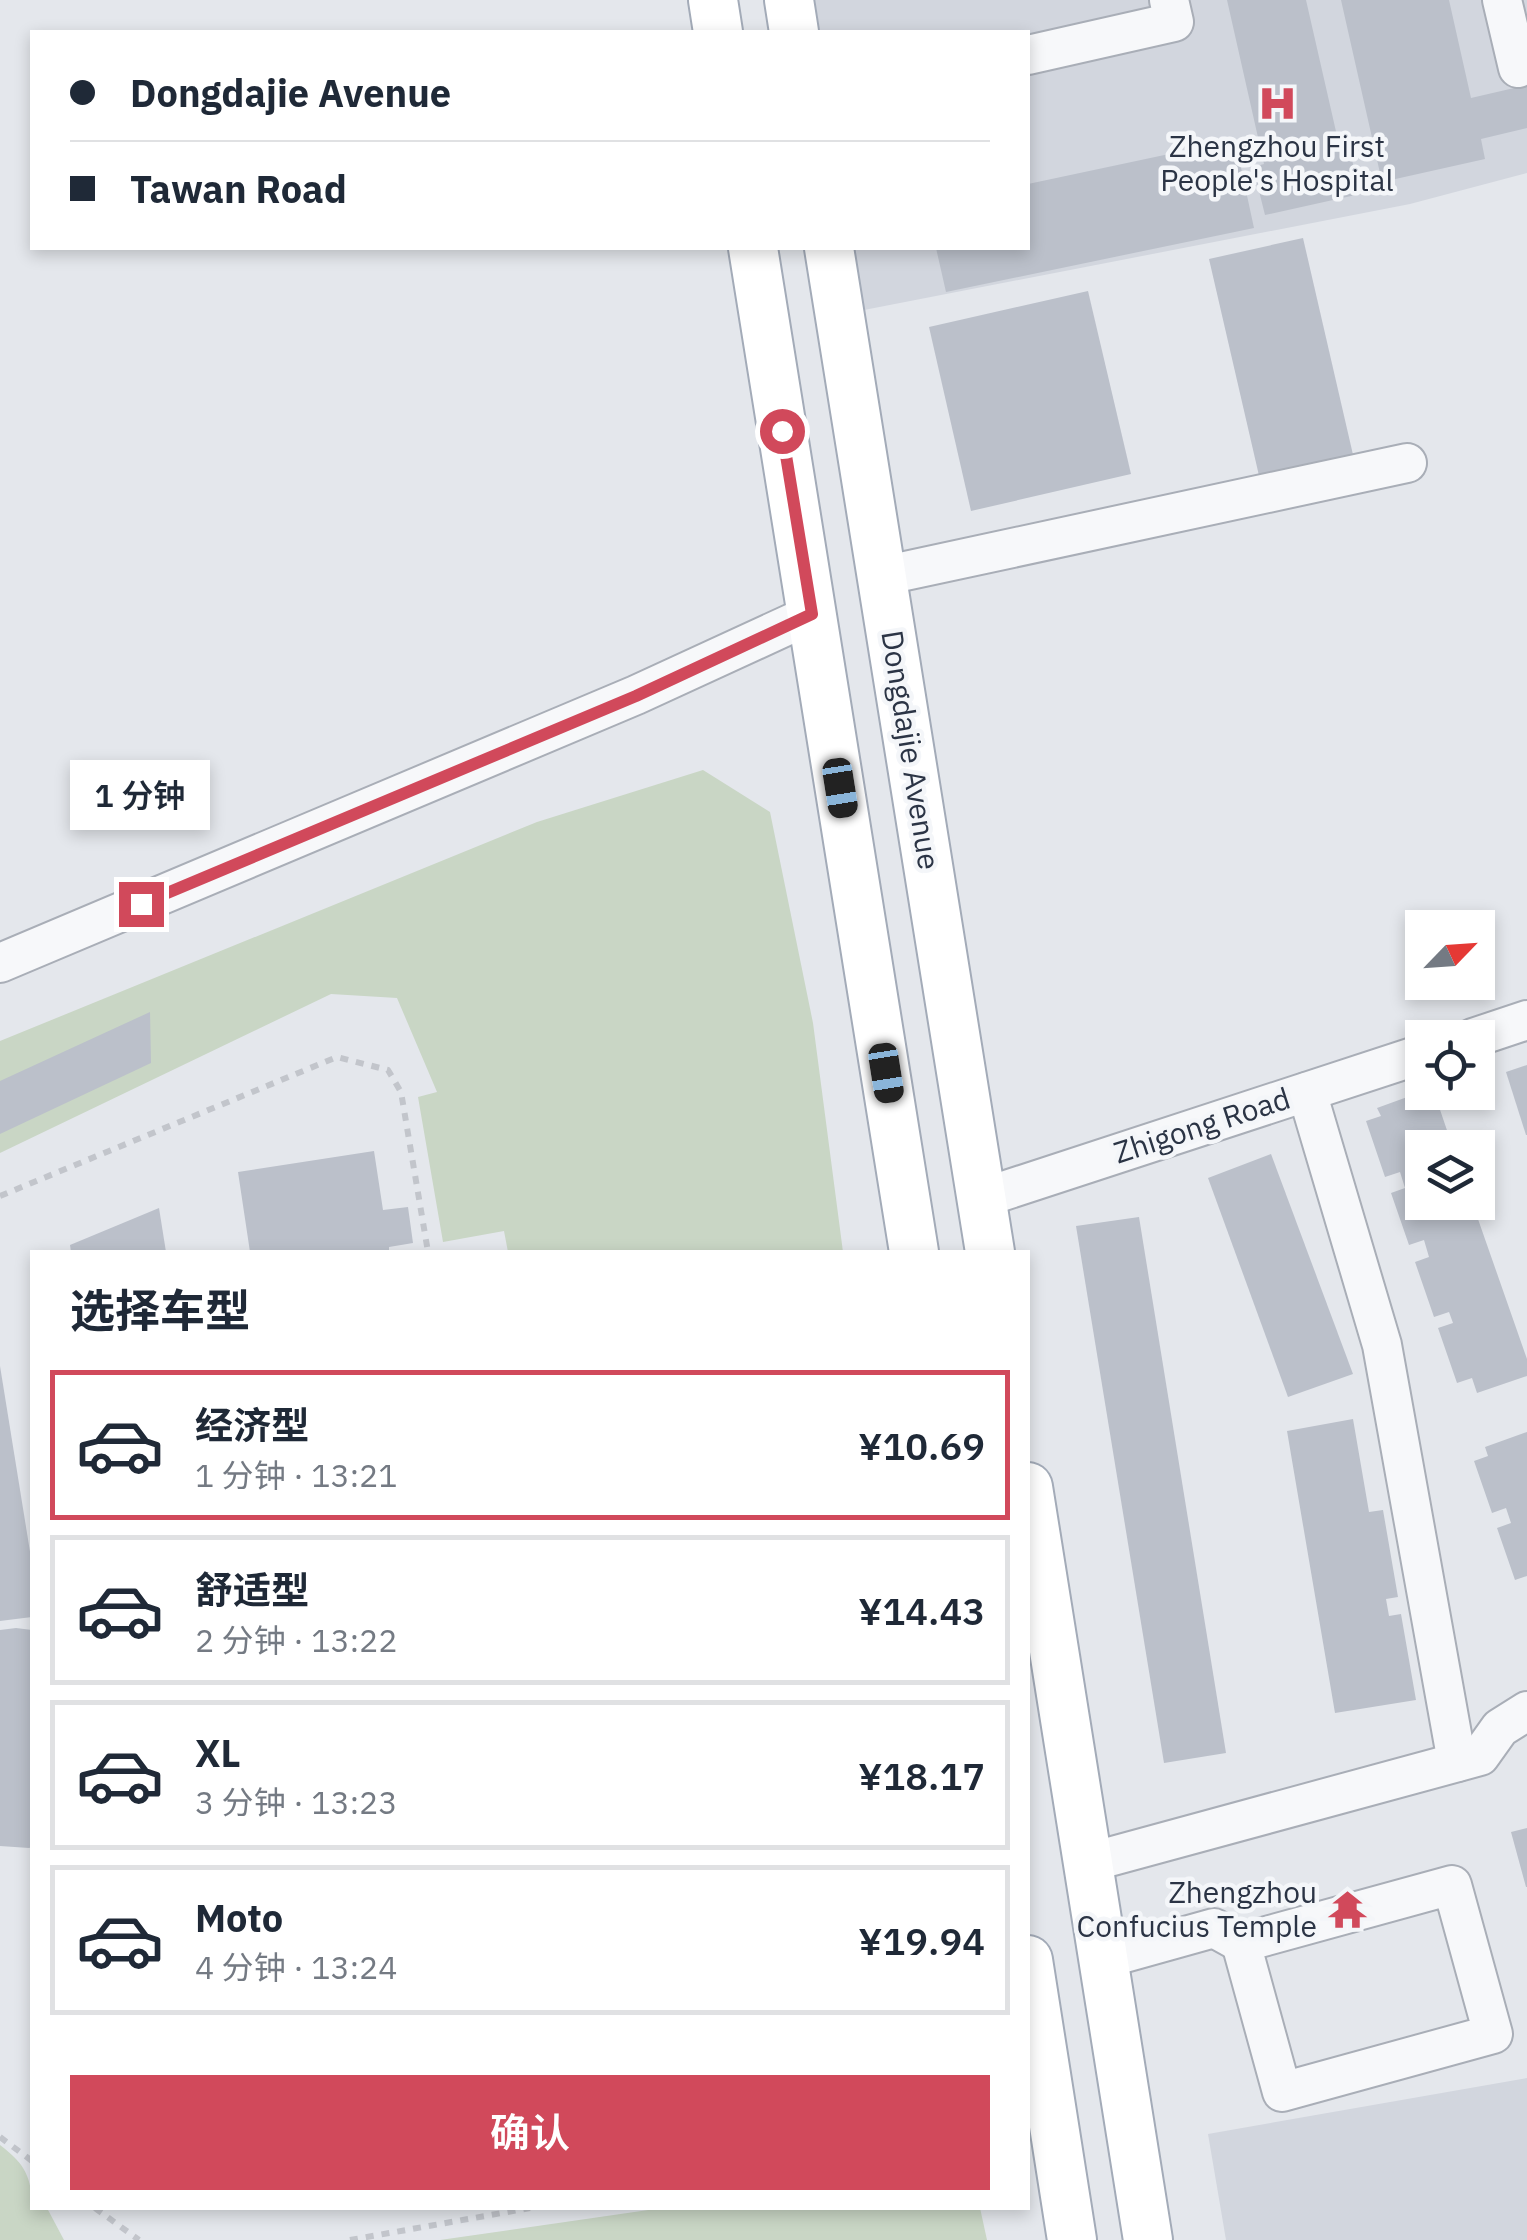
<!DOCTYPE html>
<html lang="zh">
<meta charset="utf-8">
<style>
body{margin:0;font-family:"IBM Plex Sans","Noto Sans SC",sans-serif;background:#f6f6f7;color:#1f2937;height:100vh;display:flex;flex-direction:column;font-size:38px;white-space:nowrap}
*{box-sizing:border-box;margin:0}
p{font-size:32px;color:#747a83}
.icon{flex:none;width:55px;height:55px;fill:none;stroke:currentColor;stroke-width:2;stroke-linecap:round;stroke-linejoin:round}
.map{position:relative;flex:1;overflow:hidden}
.side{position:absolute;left:30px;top:1250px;width:1000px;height:960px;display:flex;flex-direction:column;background:#fff;border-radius:0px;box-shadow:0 5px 15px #0003}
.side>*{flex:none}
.top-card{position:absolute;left:30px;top:30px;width:1000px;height:220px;border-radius:0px;box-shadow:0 5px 15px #0003;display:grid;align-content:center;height:220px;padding:0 40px;background:#fff}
.needle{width:65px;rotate:65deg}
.tools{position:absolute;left:1405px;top:910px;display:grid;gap:20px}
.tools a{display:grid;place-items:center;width:90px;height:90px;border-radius:0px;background:#fff;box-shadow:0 5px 15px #0003;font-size:50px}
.end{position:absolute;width:45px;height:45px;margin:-22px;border:12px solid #d1495b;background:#fff;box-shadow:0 0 0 5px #fff}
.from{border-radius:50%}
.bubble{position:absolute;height:70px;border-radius:0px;background:#fff;box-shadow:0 5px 15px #0003;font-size:32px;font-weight:600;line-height:70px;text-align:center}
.car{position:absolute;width:30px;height:60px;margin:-30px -15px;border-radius:12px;box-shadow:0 0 8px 2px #0007;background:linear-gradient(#222 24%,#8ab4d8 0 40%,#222 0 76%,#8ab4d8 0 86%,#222 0)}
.top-card b{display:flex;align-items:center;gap:35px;height:95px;font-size:38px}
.top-card b+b{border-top:2px solid #e0e1e3}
.top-card i{width:25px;height:25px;background:#1f2937}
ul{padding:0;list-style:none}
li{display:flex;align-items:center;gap:30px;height:150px;margin:0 20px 15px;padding:0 20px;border:5px solid #e0e1e3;border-radius:0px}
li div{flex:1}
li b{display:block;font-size:38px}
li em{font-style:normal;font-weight:600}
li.on{border-color:#d1495b}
li>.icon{width:90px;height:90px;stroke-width:1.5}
h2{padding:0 40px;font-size:45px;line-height:120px}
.button{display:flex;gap:20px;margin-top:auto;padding:20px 40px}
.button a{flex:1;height:115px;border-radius:0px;background:#d1495b;color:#fff;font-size:40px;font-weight:600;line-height:115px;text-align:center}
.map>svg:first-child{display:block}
.built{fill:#d2d6de}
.green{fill:#c9d6c5}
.building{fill:#bbc0ca}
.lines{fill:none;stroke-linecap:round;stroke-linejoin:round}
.minor-casing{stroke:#a9aeb7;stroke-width:42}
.major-casing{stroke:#a3abb8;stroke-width:52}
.path{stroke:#c2c5cb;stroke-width:6;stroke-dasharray:8 8;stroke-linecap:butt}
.minor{stroke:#f7f8fa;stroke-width:38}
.major{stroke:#fff;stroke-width:48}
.route{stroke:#d1495b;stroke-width:12}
.labels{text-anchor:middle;stroke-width:9;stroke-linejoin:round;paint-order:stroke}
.poi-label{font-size:30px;fill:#2b3445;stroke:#f4f6f9}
.street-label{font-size:30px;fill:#2b3445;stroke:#f4f6f9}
</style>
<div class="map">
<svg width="1527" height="2240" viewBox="0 0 1527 2240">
<rect width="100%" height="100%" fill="#e4e7ec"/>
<!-- built -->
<g class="built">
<path d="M815,0h712v173l-117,31 -546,106 -10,-62h174v-216h-208z"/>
<path d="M1527,2078v162h-301l-18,-106z"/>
</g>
<!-- green -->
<g class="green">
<path d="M703,770l67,42 43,211 30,229h-335l-4,-21 -61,11 -25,-145 19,-5 -40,-94 -66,-4 -331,159v-112l537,-219z"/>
<path d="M0,2145c25,19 32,32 32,63h15l17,32h-64z"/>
<path d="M662,2208h318l7,32h-547z"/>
</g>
<!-- building -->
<g class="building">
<path d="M1227,0h79l34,149 9,-2 11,47 -95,21 -12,-48 11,-3z"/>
<path d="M1341,0h108l22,98 56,-13v43l-46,11 4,20 -103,23z"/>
<path d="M1235,140l19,88 -308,64 -10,-44h92v-64z"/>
<path d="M1303,238l51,221 -94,21 -51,-221z"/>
<path d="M1088,291l43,183 -160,37 -42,-184z"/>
<path d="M150,1012l1,51 -151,71v-53z"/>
<path d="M1527,1065v70h-1l-20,-63z"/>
<path d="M1421,1092h13l19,56h-31v54h50l55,157v17l-50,17 -5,-15 -15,5 -19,-55 15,-5 -4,-11 -15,5 -19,-55 14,-5 -5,-17 -15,5 -18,-52 14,-5 -5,-16 -15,5 -19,-56 15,-5 -4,-8z"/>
<path d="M374,1151l9,59 25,-3 5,36 -24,4v5h-139l-12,-80z"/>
<path d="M1271,1154l82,220 -65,23 -80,-219z"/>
<path d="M159,1208l7,44h-95l-1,-7z"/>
<path d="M1139,1217l87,536 -62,10 -88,-537z"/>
<path d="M0,1366l32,198v53l-32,4z"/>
<path d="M1353,1419l16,93 14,-2 15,87 -12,2 3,17 12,-2 15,86 -81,13 -48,-282z"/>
<path d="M1527,1432v144l-12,4 -18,-52 14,-5 -5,-15 -14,5 -18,-52 14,-5 -3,-9z"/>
<path d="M16,1628l16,2v217l-3,1 -29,-2v-216z"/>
<path d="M1527,1828v59h-1l-15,-55z"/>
</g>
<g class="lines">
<defs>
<g id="minor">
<path d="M1502,0l16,68"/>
<path d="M1028,55l146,-33 -5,-22"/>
<path d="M882,576l525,-113"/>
<path d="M0,963l636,-268 176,-81"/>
<path d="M1473,1038l54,-18"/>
<path d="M1307,1092l75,253 75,417"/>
<path d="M982,1198l440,-144"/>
<path d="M1087,1863l393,-107 20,-28 27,-17"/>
<path d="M1452,1885l41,149 -211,58 -41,-149z"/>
<path d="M1103,1959l111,-31 27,15"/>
</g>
<g id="major">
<path d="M713,0l5,32"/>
<path d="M789,0l5,32"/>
<path d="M753,248l161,1004"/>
<path d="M829,248l161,1004"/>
<path d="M1028,1487l120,753"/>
<path d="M1028,1960l44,280"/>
</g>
</defs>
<!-- minor casing -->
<use href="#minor" class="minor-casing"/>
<!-- major casing -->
<use href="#major" class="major-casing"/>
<!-- path -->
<g class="path">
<path d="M0,1196l337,-139 51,13 13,22 27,160"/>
<path d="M0,2137l32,24"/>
<path d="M95,2208l44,32"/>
<path d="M350,2240l180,-32"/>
</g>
<!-- minor -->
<use href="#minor" class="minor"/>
<!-- major -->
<use href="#major" class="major"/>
</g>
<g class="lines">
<!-- route -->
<path class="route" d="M141,904l495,-208 176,-82 -30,-183"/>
</g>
<!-- icons -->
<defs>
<symbol id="hospital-bare" viewBox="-9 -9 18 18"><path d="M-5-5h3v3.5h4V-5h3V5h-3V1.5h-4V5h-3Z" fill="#d1495b" stroke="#f4f6f9" stroke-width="2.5" paint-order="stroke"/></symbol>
<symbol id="temple-bare" viewBox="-9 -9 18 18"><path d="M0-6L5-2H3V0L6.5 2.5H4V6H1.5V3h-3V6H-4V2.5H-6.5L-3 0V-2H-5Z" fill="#d1495b" stroke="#f4f6f9" stroke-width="2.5" paint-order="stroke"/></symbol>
</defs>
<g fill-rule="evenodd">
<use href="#hospital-bare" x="1250" y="76" width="55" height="55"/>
<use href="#temple-bare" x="1320" y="1882" width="55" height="55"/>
</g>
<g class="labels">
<!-- poi labels -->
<g class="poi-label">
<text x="1277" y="157">Zhengzhou First<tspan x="1277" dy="34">People's Hospital</tspan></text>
<text x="1317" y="1903" text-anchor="end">Zhengzhou<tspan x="1317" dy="34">Confucius Temple</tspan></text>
</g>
<!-- street labels -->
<g class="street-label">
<text transform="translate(910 750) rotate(81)" y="10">Dongdajie Avenue</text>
<text transform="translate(1202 1126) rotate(-18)" y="10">Zhigong Road</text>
</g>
</g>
</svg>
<div class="tools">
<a><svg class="needle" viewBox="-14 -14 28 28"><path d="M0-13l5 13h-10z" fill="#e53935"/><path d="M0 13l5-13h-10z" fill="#747a83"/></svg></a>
<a><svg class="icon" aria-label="locate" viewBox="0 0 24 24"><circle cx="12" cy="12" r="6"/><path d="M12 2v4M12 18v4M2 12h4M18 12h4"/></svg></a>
<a><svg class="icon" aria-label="layers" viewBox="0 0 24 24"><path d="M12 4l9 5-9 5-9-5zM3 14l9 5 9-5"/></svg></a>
</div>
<i class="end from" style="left:782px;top:431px"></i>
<i class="end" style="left:141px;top:904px"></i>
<div class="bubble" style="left:70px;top:760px;width:140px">1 分钟</div>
<i class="car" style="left:840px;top:788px;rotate:171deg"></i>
<i class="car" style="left:886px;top:1073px;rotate:171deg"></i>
<div class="top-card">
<b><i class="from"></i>Dongdajie Avenue</b>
<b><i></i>Tawan Road</b>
</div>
<section class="side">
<h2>选择车型</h2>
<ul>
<li class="on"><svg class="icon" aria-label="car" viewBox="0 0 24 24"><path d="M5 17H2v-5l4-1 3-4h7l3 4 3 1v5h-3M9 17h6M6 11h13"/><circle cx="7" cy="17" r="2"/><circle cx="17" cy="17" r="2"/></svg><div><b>经济型</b><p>1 分钟 · 13:21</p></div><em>¥10.69</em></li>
<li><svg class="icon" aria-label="car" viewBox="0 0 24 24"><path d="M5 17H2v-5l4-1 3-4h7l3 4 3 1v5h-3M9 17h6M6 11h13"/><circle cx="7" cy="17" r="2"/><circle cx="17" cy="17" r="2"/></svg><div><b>舒适型</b><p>2 分钟 · 13:22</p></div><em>¥14.43</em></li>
<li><svg class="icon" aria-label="car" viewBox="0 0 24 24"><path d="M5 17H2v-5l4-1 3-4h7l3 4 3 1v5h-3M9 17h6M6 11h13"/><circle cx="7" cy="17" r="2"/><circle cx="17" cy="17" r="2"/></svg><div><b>XL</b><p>3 分钟 · 13:23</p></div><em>¥18.17</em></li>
<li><svg class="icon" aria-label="car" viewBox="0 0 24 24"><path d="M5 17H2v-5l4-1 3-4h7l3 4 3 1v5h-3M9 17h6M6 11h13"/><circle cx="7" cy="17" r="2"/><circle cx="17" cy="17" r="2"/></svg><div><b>Moto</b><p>4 分钟 · 13:24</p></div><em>¥19.94</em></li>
</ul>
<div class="button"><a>确认</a></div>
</section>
</div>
